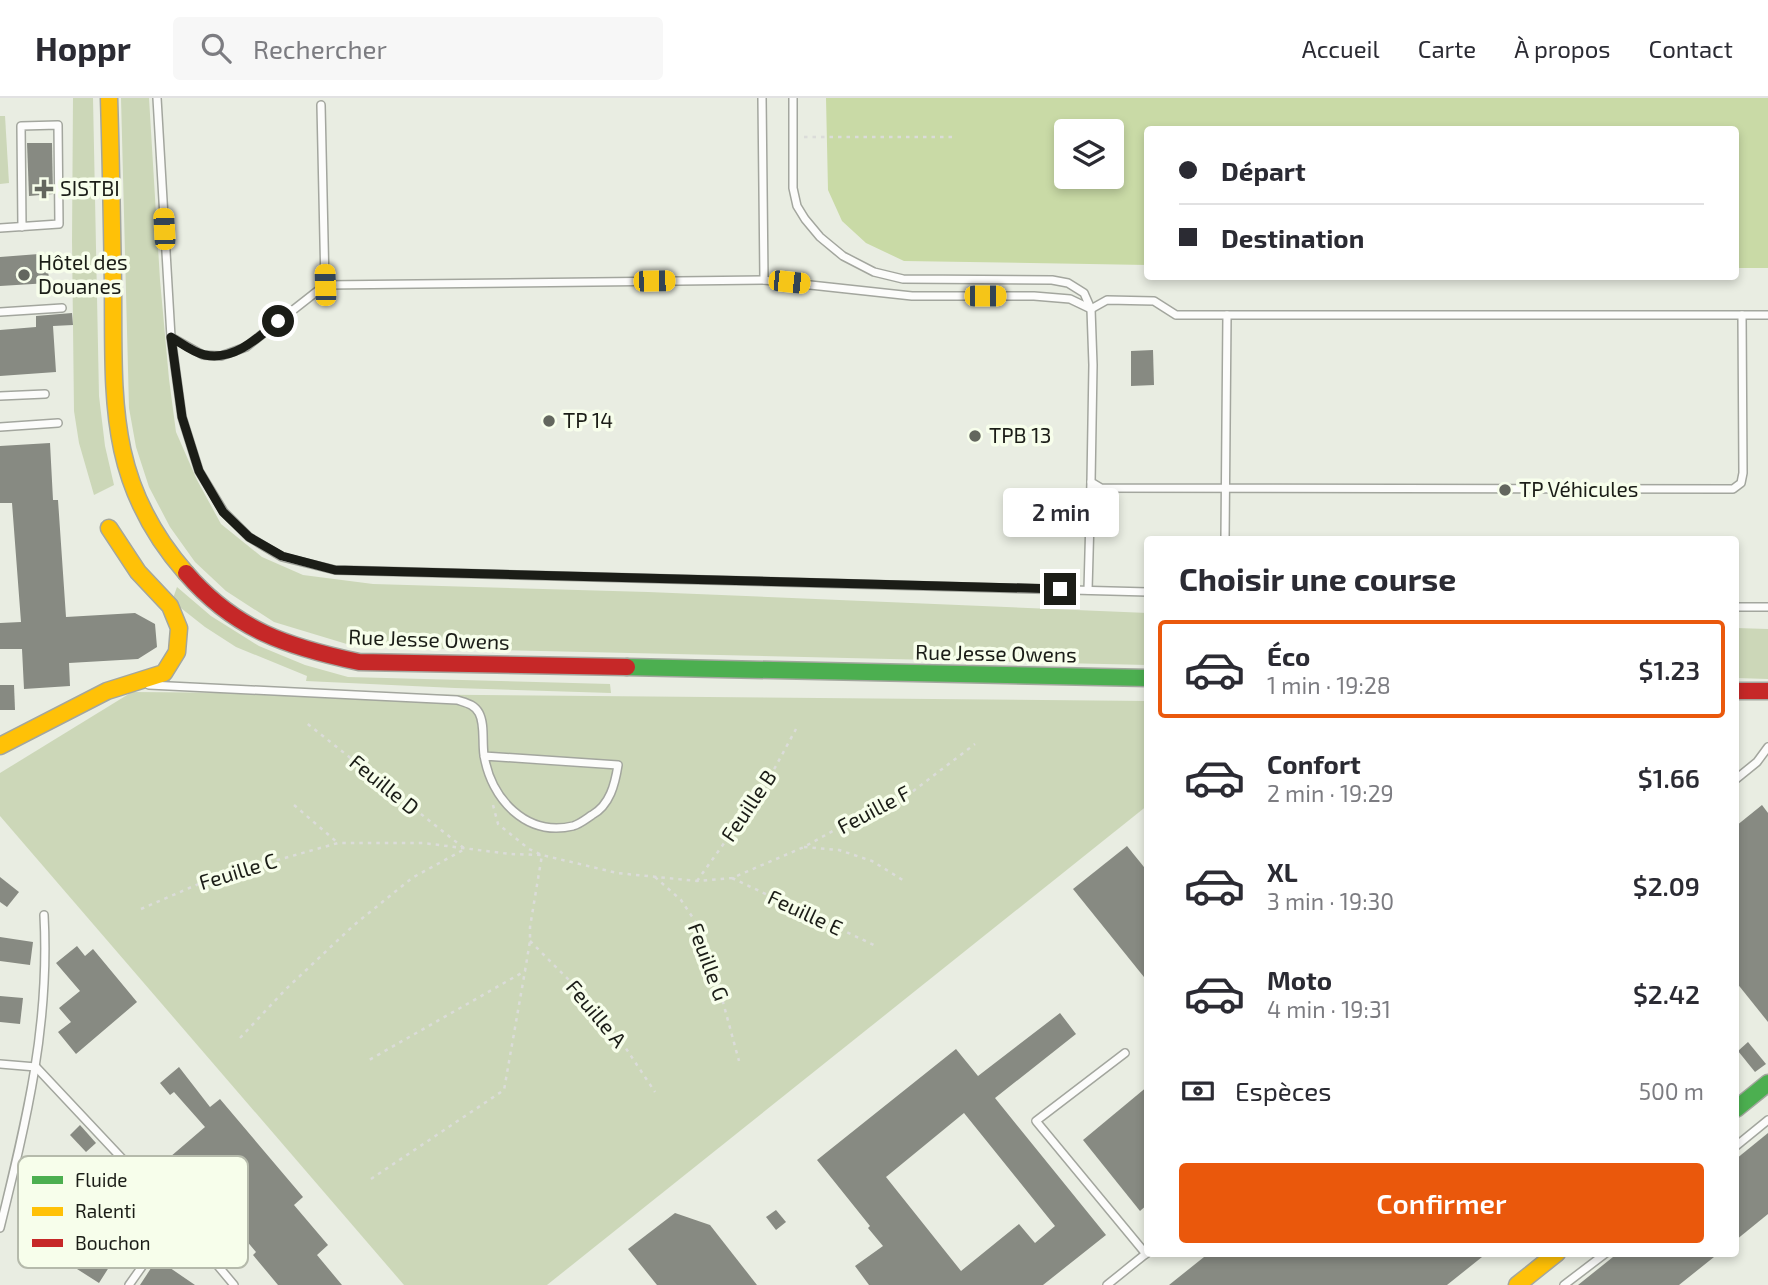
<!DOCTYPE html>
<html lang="fr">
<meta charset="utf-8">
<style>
body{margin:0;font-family:"Exo 2",sans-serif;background:#f7f7f7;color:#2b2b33;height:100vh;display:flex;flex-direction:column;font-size:26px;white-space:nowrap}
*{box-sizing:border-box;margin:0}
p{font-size:23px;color:#7c7c81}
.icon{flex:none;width:38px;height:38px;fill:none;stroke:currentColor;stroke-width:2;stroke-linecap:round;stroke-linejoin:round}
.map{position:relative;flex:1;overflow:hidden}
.details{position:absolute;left:1144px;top:438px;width:595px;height:721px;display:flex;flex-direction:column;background:#fff;border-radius:7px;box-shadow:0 4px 10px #0003}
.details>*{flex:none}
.banner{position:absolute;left:1144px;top:28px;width:595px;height:154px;border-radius:7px;box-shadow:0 4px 10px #0003;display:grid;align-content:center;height:154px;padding:0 35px;background:#fff}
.tools{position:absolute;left:1054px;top:21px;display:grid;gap:14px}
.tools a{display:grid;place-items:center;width:70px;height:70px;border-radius:7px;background:#fff;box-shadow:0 4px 10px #0003;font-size:35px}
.end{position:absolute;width:32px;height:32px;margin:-16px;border:9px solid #1b1d17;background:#fff;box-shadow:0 0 0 4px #fff}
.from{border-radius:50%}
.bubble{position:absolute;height:49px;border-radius:7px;background:#fff;box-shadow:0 4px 10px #0003;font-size:23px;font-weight:600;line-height:49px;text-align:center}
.car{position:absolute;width:21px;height:42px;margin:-21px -10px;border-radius:9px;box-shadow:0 0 5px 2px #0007;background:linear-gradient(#f5c518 24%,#345 0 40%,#f5c518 0 76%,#345 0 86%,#f5c518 0)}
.banner b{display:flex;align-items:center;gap:24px;height:66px;font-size:26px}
.banner b+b{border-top:2px solid #e1e1e2}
.banner i{width:18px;height:18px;background:#2b2b33}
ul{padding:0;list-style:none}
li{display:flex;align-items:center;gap:21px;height:98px;margin:0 14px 10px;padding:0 21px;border:4px solid transparent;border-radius:7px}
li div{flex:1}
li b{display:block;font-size:26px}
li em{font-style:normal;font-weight:600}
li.on{border-color:#ea580c}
li>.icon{width:63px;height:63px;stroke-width:1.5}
h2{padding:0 35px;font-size:32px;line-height:84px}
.pay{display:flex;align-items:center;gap:18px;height:77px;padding:0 35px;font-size:26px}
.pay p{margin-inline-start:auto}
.button{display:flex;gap:14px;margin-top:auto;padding:14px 35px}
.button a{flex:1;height:80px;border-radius:7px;background:#ea580c;color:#fff;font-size:28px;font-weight:600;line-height:80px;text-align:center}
header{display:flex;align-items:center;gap:42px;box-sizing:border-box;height:98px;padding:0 35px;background:#fff;border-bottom:2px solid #e1e1e2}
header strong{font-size:33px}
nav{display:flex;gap:38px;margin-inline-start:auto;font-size:24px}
.search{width:490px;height:63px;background:#f7f7f7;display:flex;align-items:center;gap:18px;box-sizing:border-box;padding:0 24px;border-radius:7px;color:#7c7c81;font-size:26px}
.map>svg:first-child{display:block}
.green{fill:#ccd7b8}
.water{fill:#c9daa6;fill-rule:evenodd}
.building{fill:#878a82;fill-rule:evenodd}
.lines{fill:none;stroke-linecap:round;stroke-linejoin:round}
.lane-casing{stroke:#a3a69e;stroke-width:10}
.fast-casing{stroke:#a3a69e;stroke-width:19}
.slow-casing{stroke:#a3a69e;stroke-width:19}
.jam-casing{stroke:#a3a69e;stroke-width:19}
.path{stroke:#dbdcd9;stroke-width:2.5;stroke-dasharray:3.5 5;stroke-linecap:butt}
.lane{stroke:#fcfcfb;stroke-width:7}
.fast{stroke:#4caf50;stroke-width:16}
.slow{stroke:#ffc107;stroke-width:16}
.jam{stroke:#c62828;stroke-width:16}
.route{stroke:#1b1d17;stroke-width:9}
.poi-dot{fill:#63665e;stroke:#f7feeb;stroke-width:2.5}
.labels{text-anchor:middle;stroke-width:7;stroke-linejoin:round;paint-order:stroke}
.poi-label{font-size:21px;fill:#1b1d17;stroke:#f7feeb;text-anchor:start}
.street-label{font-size:21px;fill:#1b1d17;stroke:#f7feeb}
.key{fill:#f7feeb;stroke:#b5baab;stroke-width:2}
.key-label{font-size:19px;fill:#1b1d17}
</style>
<header>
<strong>Hoppr</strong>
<div class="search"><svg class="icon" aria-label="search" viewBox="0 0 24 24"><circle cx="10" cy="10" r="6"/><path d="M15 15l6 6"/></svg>Rechercher</div>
<nav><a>Accueil</a><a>Carte</a><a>À propos</a><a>Contact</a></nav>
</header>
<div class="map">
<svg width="1768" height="1187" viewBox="0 0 1768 1187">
<rect width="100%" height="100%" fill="#e9ede2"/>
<!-- green -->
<g class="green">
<path d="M73,0h20l6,298 6,50 9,39 -20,10 -15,-52 -5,-32 -2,-170z"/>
<path d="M121,0h28l11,182 9,99 7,53 21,48 24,44 41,33 41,18 70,9 275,8 500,21v52l-775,-18 -23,-2 -76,-23 -48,-31 -31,-29 -25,-35 -21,-40 -13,-40 -7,-39z"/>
<path d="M0,18h5l4,67 -9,1z"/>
<path d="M177,489l34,29 48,30 46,19 43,12 262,7 1,9 -156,-5 -149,-7 1,-5 -71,-29 -31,-20 -33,-26z"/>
<path d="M1736,530l32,1v50l-32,-1z"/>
<path d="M132,594l1016,9v104l-601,480h-143l-404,-469v-43z"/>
</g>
<!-- water -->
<path class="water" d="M826,0h942v170h-32v-138h-588v135l-244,-4 -38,-18 -24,-22 -14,-31zM1066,33h45v46h-45z"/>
<!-- building -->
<g class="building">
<path d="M27,45h25l1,51 -24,2z"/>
<path d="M52,155l-4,14 1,16 -49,3v-29z"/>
<path d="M72,215l1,12 -20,1 3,46 -56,4v-46l36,-3v-11z"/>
<path d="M1153,252l1,35 -23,1v-35z"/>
<path d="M50,345l3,57h5l8,117 69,-4 20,11 2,23 -19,12 -69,4 1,23 -46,3 -2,-40h-22v-26l21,-1 -9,-119h-12v-57z"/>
<path d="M0,587h14l1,25h-15z"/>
<path d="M1762,707l6,8v209l-32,-40v-156z"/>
<path d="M1127,748l21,26v110l-75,-93z"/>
<path d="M0,779l19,15 -12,15 -7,-5z"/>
<path d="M0,839l33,5 -3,23 -30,-4z"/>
<path d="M77,848l8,10 8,-7 44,53 -61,52 -18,-22 13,-10 -12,-14 21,-17 -24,-28z"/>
<path d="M0,898l23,2 -3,26 -20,-2z"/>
<path d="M1060,915l16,21 -81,64 111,137 -63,50h-174l-14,-19 28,-20 -15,-18 2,-2 -53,-66 139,-111 22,27zM964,1015l91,113 -20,17 -16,-19 -58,47 -75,-94z"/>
<path d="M1748,944l18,22 -11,8 -17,-21z"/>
<path d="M179,969l31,40 10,-8 83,98 -9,8 34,40 -11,10 25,30h-64l-25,-30 3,-3 -38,-45 15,-12 -20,-24 -21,17 -18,-21 3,-3 -7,-7 35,-30 -31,-35 -4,3 -10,-12z"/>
<path d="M1148,988v118l-8,7 -57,-71z"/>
<path d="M80,1027l16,18 -10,9 -16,-17z"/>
<path d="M1768,1035v81l-32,26v-81z"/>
<path d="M81,1072l73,46 -4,12 -14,21 -11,-7 -26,41 -77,-49 20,-31 12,9z"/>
<path d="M776,1112l10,12 -10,8 -10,-13z"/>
<path d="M675,1115l35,12 47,60h-100l-29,-36z"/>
<path d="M1209,1155h278l-40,32h-278z"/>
<path d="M1618,1155h101l-40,32h-101z"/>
<path d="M157,1161l38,26h-55z"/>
</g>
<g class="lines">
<defs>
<g id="lane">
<path d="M157,0l14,239 11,80 17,54 25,41 25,25 33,20 53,13 813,22"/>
<path d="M762,0l2,182 148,16h122l36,3 21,10 16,-9 47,1 22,14h592"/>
<path d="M793,0v90l4,18 8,13 15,18 23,19 31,16 29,7 149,1 16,3 16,10 7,16 2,56 -2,117 10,6 632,1 8,-6 2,-10 -1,-158"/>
<path d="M321,7l4,180"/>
<path d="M0,130l59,-4 -1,-99 -37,1 1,101"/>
<path d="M0,214l62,-4"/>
<path d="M171,239l32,18 18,1 25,-9 79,-62 439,-5"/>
<path d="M0,298l45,-2"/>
<path d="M0,329l58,-4"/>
<path d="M1225,441l2,-224"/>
<path d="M1088,492l3,-108"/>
<path d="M1736,509h32"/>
<path d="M149,587l308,15c9,3 17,4 22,13 6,11 3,29 5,42 7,44 42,82 89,71 7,-2 13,-7 19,-11 18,-10 23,-31 26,-50l-134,-9"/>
<path d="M1736,681l21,-17 11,-15"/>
<path d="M1125,955l-89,68 110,133"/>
<path d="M0,966l36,3 141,150 57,68"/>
<path d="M1736,1048l32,-26"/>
<path d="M0,1130c26,-106 50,-202 44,-313"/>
<path d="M129,1187l48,-68"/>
<path d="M1107,1187l41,-33"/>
<path d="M1564,1187l42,-32"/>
</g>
<g id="fast">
<path d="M627,569l521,11"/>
<path d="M1736,1011l32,-26"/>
</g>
<g id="slow">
<path d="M109,0c2,63 3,125 4,188 1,112 -7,196 73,287"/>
<path d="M0,648l107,-55 57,-18 13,-21 2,-24 -9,-22 -32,-34 -29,-44"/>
<path d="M1517,1187l40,-32"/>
</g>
<g id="jam">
<path d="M186,475c49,57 102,74 173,89l268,5"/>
<path d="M1736,593h32"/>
</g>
</defs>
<!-- lane casing -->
<use href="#lane" class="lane-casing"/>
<!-- fast casing -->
<use href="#fast" class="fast-casing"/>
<!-- slow casing -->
<use href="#slow" class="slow-casing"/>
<!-- jam casing -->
<use href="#jam" class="jam-casing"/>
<!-- path -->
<g class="path">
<path d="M804,39h148"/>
<path d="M294,707l44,38"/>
<path d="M493,707l5,19 31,25 13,6 75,18 80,8 35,-3 72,-31 43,-24 61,-28 67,-51"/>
<path d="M804,749l35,3 33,11 34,21"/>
<path d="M655,779l26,23 14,21 19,48 25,92"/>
<path d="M732,780l146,69"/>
<path d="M697,783l68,-95 31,-57"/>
<path d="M141,811l69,-30 128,-36h85l87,11 32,1 -12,72v14l-5,30 -156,89"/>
<path d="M530,843l37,37 48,54 40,60"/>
<path d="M240,940l46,-49 68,-64 58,-47 53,-29 -161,-128"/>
<path d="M371,1081l133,-89 21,-119"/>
</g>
<!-- lane -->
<use href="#lane" class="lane"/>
<!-- fast -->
<use href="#fast" class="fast"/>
<!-- slow -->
<use href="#slow" class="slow"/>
<!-- jam -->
<use href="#jam" class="jam"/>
</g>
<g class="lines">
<!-- route -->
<path class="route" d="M278,223c-20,17 -44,40 -73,34 -11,-2 -24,-12 -34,-18l11,80 17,54 24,41 26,25 33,19 53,14 725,19"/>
</g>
<!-- markers -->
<g class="poi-dot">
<path d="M40.5 80.5h7v7h7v7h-7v7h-7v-7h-7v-7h7z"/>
<circle cx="24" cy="177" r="7"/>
<circle cx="549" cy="323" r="7"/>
<circle cx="975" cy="338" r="7"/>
<circle cx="1505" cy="392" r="7"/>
</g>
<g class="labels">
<!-- poi labels -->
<g class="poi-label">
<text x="60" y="98">SISTBI</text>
<text x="38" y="172">Hôtel des<tspan x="38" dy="24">Douanes</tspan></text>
<text x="563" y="330">TP 14</text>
<text x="989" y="345">TPB 13</text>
<text x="1519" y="399">TP Véhicules</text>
</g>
<!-- street labels -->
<g class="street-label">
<text transform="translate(429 542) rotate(2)" y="7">Rue Jesse Owens</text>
<text transform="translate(996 556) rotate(1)" y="7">Rue Jesse Owens</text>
<text transform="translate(384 687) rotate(39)" y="7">Feuille D</text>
<text transform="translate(749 708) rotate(-56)" y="7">Feuille B</text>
<text transform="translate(874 712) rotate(-28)" y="7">Feuille F</text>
<text transform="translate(238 774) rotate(-17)" y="7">Feuille C</text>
<text transform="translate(805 815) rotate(25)" y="7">Feuille E</text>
<text transform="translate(708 864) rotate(70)" y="7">Feuille G</text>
<text transform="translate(596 916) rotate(50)" y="7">Feuille A</text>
</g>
</g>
<!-- legend -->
<rect x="18" y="1058" width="230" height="112" rx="10" class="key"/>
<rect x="32" y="1078" width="31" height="8" fill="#4caf50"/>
<rect x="32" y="1109" width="31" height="9" fill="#ffc107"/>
<rect x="32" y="1141" width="31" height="8" fill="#c62828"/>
<g class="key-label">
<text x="75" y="1089">Fluide</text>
<text x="75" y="1120">Ralenti</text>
<text x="75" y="1152">Bouchon</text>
</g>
</svg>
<div class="tools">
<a><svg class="icon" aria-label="layers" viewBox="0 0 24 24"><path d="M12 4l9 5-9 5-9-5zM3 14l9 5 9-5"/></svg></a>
</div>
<i class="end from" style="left:278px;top:223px"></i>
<i class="end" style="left:1060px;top:491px"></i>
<div class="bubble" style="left:1003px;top:390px;width:116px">2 min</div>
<i class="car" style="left:164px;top:131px;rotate:357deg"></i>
<i class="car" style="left:654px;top:183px;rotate:89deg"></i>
<i class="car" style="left:789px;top:184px;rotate:96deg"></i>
<i class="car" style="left:325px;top:187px;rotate:358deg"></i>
<i class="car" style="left:985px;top:198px;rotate:90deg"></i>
<div class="banner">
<b><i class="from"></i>Départ</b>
<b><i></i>Destination</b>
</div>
<section class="details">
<h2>Choisir une course</h2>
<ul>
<li class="on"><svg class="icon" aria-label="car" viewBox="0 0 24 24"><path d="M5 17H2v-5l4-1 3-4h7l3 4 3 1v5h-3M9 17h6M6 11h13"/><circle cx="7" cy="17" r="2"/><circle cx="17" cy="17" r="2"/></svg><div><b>Éco</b><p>1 min · 19:28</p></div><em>$1.23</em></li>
<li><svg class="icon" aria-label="car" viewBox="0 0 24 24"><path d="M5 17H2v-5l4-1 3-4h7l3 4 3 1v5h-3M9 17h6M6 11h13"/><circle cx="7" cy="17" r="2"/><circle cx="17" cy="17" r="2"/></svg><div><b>Confort</b><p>2 min · 19:29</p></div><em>$1.66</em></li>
<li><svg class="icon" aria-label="car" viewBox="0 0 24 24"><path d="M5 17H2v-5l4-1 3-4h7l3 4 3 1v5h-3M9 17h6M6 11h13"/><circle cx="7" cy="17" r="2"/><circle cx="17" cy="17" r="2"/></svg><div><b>XL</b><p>3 min · 19:30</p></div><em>$2.09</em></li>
<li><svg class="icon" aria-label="car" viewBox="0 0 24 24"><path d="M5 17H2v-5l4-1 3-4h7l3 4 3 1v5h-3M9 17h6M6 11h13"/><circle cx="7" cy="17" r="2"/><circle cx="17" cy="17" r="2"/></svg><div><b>Moto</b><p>4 min · 19:31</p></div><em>$2.42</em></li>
</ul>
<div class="pay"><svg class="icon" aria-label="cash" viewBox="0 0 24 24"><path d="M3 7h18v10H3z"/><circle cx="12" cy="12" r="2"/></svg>Espèces<p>500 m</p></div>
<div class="button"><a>Confirmer</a></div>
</section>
</div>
